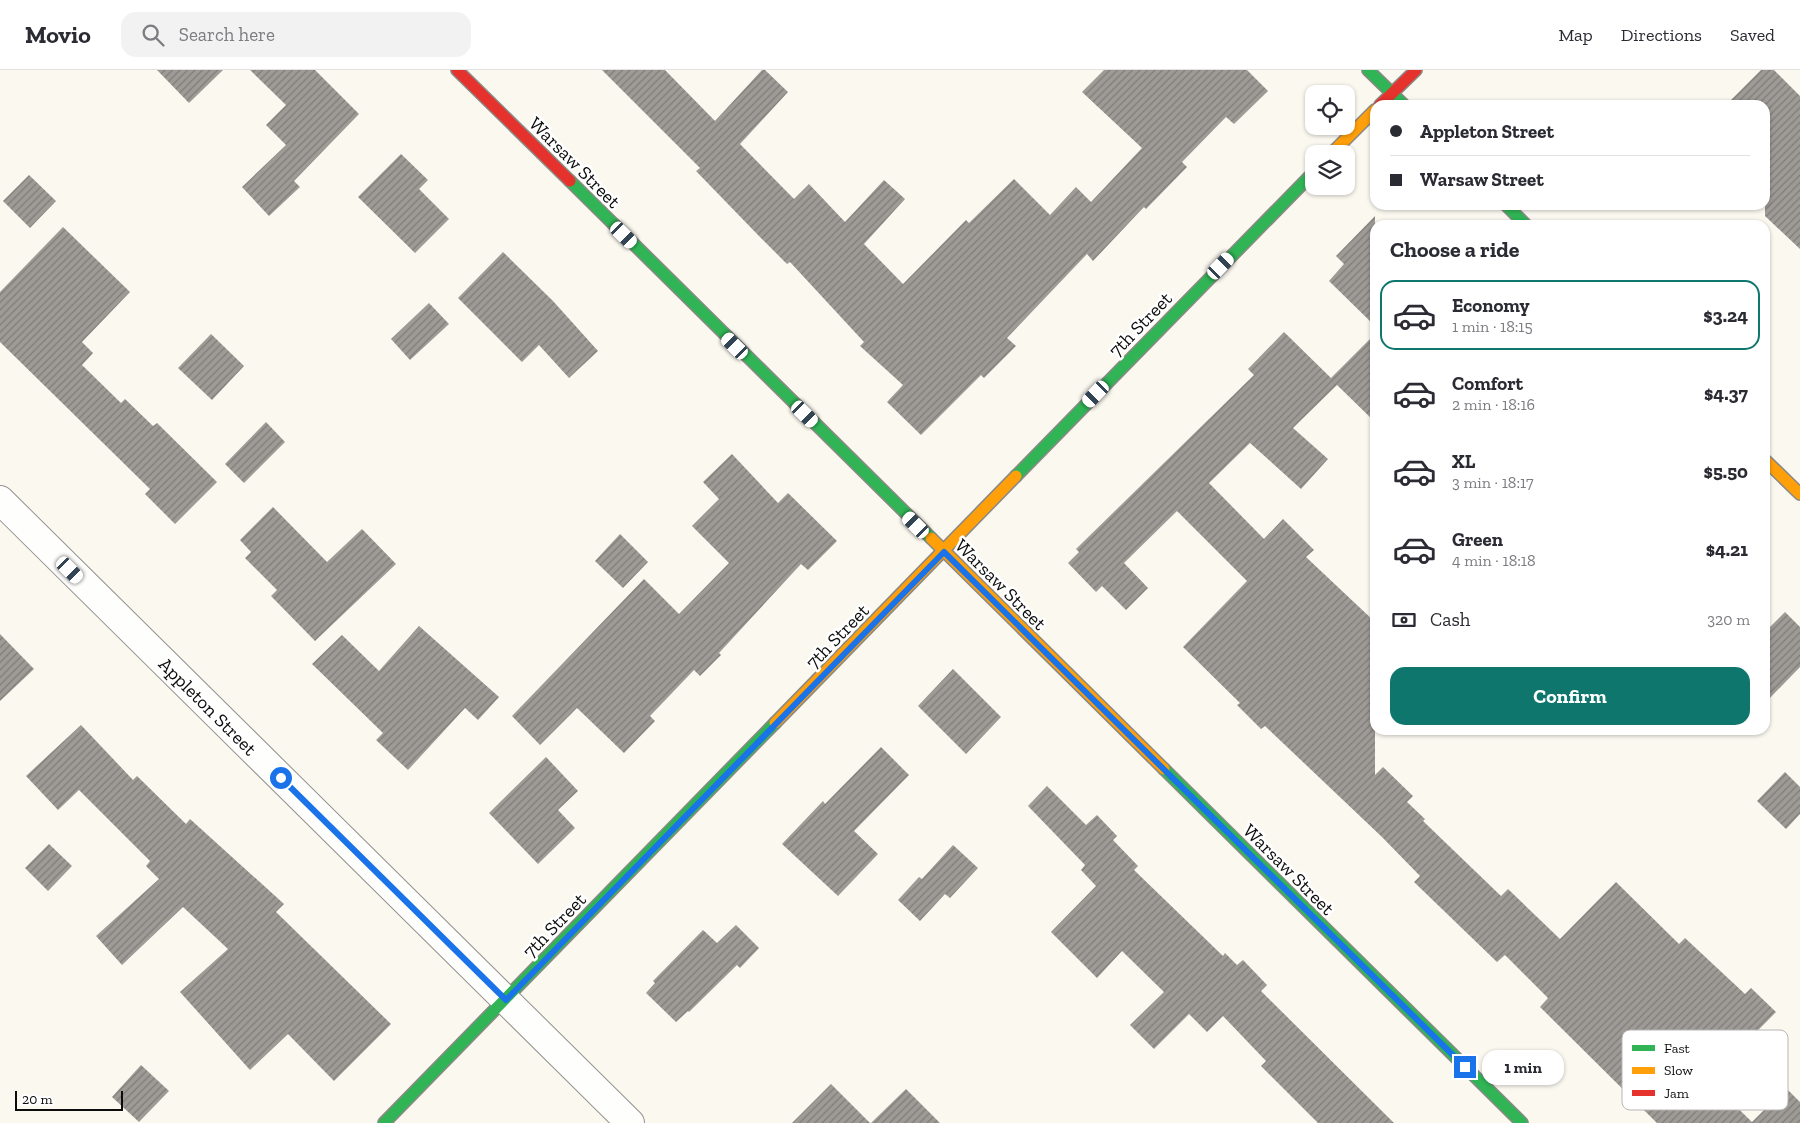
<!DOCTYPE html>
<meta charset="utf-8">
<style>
body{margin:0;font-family:"Zilla Slab",serif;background:#f2f2f3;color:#2b2b33;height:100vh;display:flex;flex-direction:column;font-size:19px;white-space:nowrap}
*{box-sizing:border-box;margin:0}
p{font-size:16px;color:#7c7c81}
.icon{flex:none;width:28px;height:28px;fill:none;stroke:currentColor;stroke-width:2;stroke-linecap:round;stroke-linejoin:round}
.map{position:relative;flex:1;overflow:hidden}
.side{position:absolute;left:1370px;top:150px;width:400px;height:515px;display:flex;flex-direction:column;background:#fff;border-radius:15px;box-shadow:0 1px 4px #0004}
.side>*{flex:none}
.hud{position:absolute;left:1370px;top:30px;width:400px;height:110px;border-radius:15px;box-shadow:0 1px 4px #0004;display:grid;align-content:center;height:110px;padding:0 20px;background:#fff}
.tools{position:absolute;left:1305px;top:15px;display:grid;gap:10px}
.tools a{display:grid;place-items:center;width:50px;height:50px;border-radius:10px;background:#fff;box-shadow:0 1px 4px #0004;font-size:25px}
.scale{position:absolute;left:15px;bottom:12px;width:108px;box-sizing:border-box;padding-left:5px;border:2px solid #0c0c0c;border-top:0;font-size:14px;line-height:18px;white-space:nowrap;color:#0c0c0c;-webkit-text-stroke:4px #fff;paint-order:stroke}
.end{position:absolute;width:22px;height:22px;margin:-11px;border:6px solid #1a73e8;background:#fff;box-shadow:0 0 0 2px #fff}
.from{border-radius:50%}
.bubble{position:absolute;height:35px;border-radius:15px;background:#fff;box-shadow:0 1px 4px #0004;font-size:16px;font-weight:800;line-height:35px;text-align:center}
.car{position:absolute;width:15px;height:30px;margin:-15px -8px;border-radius:6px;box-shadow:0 0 4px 1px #0007;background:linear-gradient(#fff 24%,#345 0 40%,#fff 0 76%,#345 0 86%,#fff 0)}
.hud b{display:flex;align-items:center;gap:18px;height:48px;font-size:19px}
.hud b+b{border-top:1px solid #e1e1e2}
.hud i{width:12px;height:12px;background:#2b2b33}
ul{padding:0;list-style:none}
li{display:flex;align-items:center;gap:15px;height:70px;margin:0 10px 8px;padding:0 10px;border:2px solid transparent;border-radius:15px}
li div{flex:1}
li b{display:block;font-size:19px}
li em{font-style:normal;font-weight:800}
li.current{border-color:#0f766e}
li>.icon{width:45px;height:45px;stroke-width:1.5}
h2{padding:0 20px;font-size:22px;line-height:60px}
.pay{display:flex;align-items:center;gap:12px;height:55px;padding:0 20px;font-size:19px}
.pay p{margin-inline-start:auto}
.button{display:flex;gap:10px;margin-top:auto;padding:10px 20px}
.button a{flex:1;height:58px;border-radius:15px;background:#0f766e;color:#fff;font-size:20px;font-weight:800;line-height:58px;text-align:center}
header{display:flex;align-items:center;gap:30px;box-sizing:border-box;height:70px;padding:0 25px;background:#fff;border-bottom:1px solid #e1e1e2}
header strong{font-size:24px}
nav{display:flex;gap:28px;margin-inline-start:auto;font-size:18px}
.search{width:350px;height:45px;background:#f2f2f3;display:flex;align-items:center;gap:12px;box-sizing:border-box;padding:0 18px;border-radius:15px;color:#7c7c81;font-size:19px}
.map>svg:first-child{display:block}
.building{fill:url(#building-hatch)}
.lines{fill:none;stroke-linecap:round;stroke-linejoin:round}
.street-casing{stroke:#94928f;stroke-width:30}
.fast-casing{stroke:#8a8985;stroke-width:14}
.slow-casing{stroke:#8a8985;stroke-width:14}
.jam-casing{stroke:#8a8985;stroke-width:14}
.street{stroke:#fefefd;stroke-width:28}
.fast{stroke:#30b455;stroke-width:11}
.slow{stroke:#ff9f0a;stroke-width:11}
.jam{stroke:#e5322d;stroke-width:11}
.route{stroke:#1a73e8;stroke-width:6}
.labels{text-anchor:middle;stroke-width:5;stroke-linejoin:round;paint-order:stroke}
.street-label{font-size:19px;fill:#0c0c0c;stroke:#fff}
.key{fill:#fff;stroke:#b6b6b6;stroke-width:1}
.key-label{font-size:14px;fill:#0c0c0c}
</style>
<header>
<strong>Movio</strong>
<div class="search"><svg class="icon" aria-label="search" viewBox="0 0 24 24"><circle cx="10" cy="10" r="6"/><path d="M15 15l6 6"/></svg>Search here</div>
<nav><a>Map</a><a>Directions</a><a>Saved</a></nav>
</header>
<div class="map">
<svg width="1800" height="1053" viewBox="0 0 1800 1053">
<defs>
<pattern id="building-hatch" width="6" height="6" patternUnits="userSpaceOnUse" patternTransform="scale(1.25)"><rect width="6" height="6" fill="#9e9a96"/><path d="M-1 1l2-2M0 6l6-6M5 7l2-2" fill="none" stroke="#7f7c79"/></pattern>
</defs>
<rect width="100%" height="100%" fill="#fbf8f0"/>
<!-- building -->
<g class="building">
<path d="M157,0h66l-34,33z"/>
<path d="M250,0h65l44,44 -65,67 6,6 -31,29 -27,-29 44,-42 -20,-20 20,-20z"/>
<path d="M602,0h63l50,51 47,-51h3l23,22 -48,52 54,55 15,-15 36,38 39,-42 21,19 -41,45 39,40 63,-64 3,3 45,-44 36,36 26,-28 15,15 51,-54 -60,-56 22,-22h143l21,21 -34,33 -8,-7 -44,45 5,5 -41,42 -2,-2 -51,54 -6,-7 -80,84 9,8 -32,32 -3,-3 -60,60 -34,-33 16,-17 -43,-39 4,-4 -74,-80 -3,2 -29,-29 -62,-64 4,-3z"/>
<path d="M1761,0h13l26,26v153l-35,-33v-111h-39z"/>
<path d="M401,84l27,26 -9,9 30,30 -34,34 -57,-56z"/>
<path d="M29,105l27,26 -26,27 -27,-27z"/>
<path d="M1375,146v110l-46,-45 15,-17 -8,-8z"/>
<path d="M63,157l67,65 -48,50 11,11 -11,12 39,38 4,-4 28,27 4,-3 60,59 -42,42 -30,-30 5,-5 -150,-147v-50z"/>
<path d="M503,182l50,49 45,50 -29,27 -30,-33 -17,17 -64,-64z"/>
<path d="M429,233l20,21 -39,36 -19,-21z"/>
<path d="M1284,262l47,46 44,-44v88l-38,-37 -44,43 35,31 -27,30 -51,-46 -41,40 55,56 19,-20 31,31 -8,7 69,65v153l8,-8 30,29 -6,6 18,17 -2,2 78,75 7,-7 52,50 56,-57 63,62 6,-6 60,56 6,-6 25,24 -67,68 43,42 34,-34 14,14v21h-143l-117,-116 8,-9 -43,-43 -8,7 -83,-80 6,-6 -38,-39 -117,-111 -4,3 -24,-24 3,-2 -57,-56 64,-66 -70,-70 -53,52 24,25 -22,22 -24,-24 -6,6 -28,-29 11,-11 -3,-3 178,-174 -6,-6z"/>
<path d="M211,264l33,32 -32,34 -34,-32z"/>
<path d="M266,352l19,20 -41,41 -19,-19z"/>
<path d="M732,384l46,49 10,-10 49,48 -29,29 -7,-6 -82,89 2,2 -21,21 -6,-6 -44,46 5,5 -31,32 -47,-45 -37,37 -28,-29 132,-137 35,35 50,-51 -37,-37 27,-27 -16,-17z"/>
<path d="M273,437l54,55 35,-33 34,35 -81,77 -44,-45 6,-6 -32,-32 6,-6 -11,-12z"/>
<path d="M620,464l28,28 -25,26 -28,-27z"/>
<path d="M1785,542l15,15v40l-35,36v-71z"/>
<path d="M419,556l80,71 -21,23 -13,-12 -57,62 -32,-30 7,-7 -71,-69 30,-29 37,36z"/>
<path d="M0,564l34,35 -34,32z"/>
<path d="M953,599l48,48 -35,37 -48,-48z"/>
<path d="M81,655l52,55 4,-4 49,48 4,-5 94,85 -8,8 115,112 -57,57 -46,-47 -38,36 -70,-78 48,-43 -45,-42 -61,58 -26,-29 63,-57 -13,-13 4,-5 -71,-71 -21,20 -32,-34z"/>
<path d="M881,677l28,28 -55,56 24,23 -40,42 -56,-52 41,-43 2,3z"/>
<path d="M546,687l32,34 -20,19 17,18 -37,36 -49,-51z"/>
<path d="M1785,702l15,15v27l-14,15 -29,-28z"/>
<path d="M1047,716l39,39 11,-10 20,21 -4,4 25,26 -4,4 89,86 2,-3 12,12 6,-5 24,25 -6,6 133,132h-76l-57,-57 5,-5 -43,-45 -16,16 -18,-18 -35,35 -24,-24 34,-33 -42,-41 -25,27 -46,-46 45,-46 -15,-16 4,-5 -57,-59z"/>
<path d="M49,774l23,22 -24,25 -23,-23z"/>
<path d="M953,775l25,23 -28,30 -5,-4 -25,27 -22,-21 21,-23 3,2z"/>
<path d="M736,855l23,23 -19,20 -3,-3 -48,47 -1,-1 -12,11 -30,-29 9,-10 -2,-2 50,-51 14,13z"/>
<path d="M141,995l28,26 -30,31 -27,-25z"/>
<path d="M831,1014l39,39h-78z"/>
<path d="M906,1019l34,34h-69z"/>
</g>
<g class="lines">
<defs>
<path id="street" d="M0,430l630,623"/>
<g id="fast">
<path d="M1368,0l36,35"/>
<path d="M570,111l361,357"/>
<path d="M1506,135l20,20"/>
<path d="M1016,406l298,-304"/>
<path d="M1164,699l358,354"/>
<path d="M384,1053l391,-400"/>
</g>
<g id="slow">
<path d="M1331,84l44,-44"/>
<path d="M1765,390l35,34"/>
<path d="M931,468l233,231"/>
<path d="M775,653l241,-247"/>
</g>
<g id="jam">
<path d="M457,0l113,111"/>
<path d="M1380,35l36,-35"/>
</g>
</defs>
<!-- street casing -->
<use href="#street" class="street-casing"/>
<!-- fast casing -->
<use href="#fast" class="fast-casing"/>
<!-- slow casing -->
<use href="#slow" class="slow-casing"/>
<!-- jam casing -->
<use href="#jam" class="jam-casing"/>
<!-- street -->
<use href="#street" class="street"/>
<!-- fast -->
<use href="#fast" class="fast"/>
<!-- slow -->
<use href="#slow" class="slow"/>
<!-- jam -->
<use href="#jam" class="jam"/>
</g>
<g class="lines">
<!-- route -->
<path class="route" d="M281,708l225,222 438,-448 521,515"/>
</g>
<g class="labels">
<!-- street labels -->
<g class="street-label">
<text transform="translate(575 92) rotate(45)" y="7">Warsaw Street</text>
<text transform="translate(1140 254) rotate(-46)" y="7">7th Street</text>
<text transform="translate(1001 514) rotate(45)" y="7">Warsaw Street</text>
<text transform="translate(837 566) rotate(-46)" y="7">7th Street</text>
<text transform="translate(208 636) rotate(45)" y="7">Appleton Street</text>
<text transform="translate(1289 799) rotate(45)" y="7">Warsaw Street</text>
<text transform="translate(554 855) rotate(-46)" y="7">7th Street</text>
</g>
</g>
<!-- legend -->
<rect x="1622" y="960" width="166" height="80" rx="8" class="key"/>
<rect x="1632" y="975" width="23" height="6" fill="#30b455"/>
<rect x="1632" y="997" width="23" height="7" fill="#ff9f0a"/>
<rect x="1632" y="1020" width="23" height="6" fill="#e5322d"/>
<g class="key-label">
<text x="1664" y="983">Fast</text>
<text x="1664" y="1005">Slow</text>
<text x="1664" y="1028">Jam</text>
</g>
</svg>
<div class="tools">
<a><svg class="icon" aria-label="locate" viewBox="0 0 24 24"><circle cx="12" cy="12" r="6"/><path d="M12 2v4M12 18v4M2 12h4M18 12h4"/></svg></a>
<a><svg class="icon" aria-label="layers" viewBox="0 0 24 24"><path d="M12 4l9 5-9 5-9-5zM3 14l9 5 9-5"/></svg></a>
</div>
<div class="scale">20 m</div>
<i class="end from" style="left:281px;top:708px"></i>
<i class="end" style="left:1465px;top:997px"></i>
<div class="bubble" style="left:1482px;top:980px;width:82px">1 min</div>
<i class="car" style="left:624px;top:165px;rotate:135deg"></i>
<i class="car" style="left:1221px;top:196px;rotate:44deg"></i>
<i class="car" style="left:735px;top:276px;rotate:315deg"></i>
<i class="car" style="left:1096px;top:324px;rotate:224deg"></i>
<i class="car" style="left:805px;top:344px;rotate:135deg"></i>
<i class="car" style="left:916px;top:455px;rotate:315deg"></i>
<i class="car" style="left:70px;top:500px;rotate:135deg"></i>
<div class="hud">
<b><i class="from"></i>Appleton Street</b>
<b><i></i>Warsaw Street</b>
</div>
<section class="side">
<h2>Choose a ride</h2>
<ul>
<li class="current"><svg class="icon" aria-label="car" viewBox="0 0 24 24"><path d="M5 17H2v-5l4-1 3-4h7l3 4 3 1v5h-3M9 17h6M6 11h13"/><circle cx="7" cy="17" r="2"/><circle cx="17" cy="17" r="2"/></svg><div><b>Economy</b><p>1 min · 18:15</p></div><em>$3.24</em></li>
<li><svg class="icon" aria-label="car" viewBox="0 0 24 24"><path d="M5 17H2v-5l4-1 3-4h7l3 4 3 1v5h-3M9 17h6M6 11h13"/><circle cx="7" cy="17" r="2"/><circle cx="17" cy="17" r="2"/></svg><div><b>Comfort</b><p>2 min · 18:16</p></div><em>$4.37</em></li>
<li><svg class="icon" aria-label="car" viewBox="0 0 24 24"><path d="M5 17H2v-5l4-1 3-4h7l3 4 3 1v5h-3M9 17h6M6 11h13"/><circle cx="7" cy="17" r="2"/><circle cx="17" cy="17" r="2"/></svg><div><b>XL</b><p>3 min · 18:17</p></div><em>$5.50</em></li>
<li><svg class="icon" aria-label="car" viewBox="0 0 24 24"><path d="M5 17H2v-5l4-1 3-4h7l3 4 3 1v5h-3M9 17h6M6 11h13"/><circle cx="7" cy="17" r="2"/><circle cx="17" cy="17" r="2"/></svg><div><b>Green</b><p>4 min · 18:18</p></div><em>$4.21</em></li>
</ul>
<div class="pay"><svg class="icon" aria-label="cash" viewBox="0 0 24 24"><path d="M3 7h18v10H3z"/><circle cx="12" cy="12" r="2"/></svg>Cash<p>320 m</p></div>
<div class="button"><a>Confirm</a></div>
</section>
</div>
